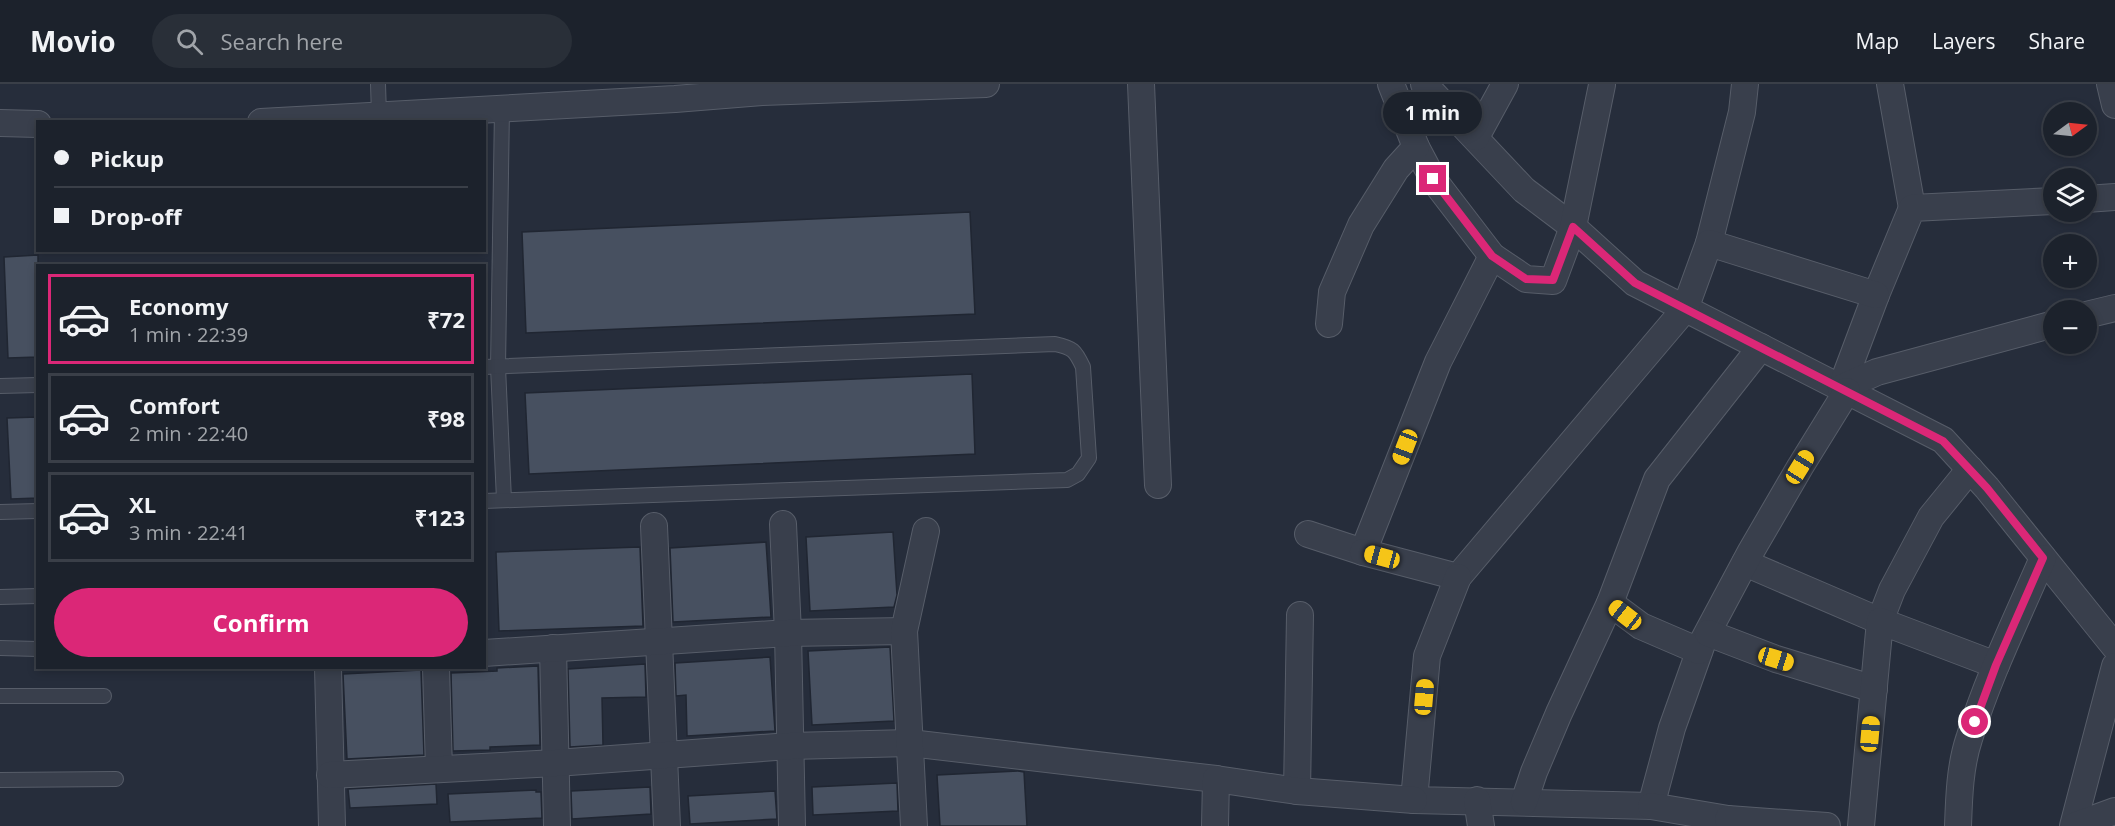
<!DOCTYPE html>
<meta charset="utf-8">
<style>
body{margin:0;font-family:"Open Sans",sans-serif;background:#292f38;color:#f1f3f6;height:100vh;display:flex;flex-direction:column;font-size:22px;white-space:nowrap}
*{box-sizing:border-box;margin:0}
p{font-size:20px;color:#a0a4a9}
.icon{flex:none;width:33px;height:33px;fill:none;stroke:currentColor;stroke-width:2;stroke-linecap:round;stroke-linejoin:round}
.map{position:relative;flex:1;overflow:hidden}
.side{position:absolute;left:36px;top:180px;width:450px;height:405px;display:flex;flex-direction:column;background:#1c222c;border-radius:0px;box-shadow:0 3px 9px #0003,0 0 0 2px #3a3f48}
.side>*{flex:none}
.top-card{position:absolute;left:36px;top:36px;width:450px;height:132px;border-radius:0px;box-shadow:0 3px 9px #0003,0 0 0 2px #3a3f48;display:grid;align-content:center;height:132px;padding:0 18px;background:#1c222c}
.needle{width:39px;rotate:75deg}
.fabs{position:absolute;left:2043px;top:18px;display:grid;gap:12px}
.fabs a{display:grid;place-items:center;width:54px;height:54px;border-radius:50%;background:#1c222c;box-shadow:0 3px 9px #0003,0 0 0 2px #3a3f48;font-size:30px}
.end{position:absolute;width:27px;height:27px;margin:-14px;border:8px solid #db2777;background:#fff;box-shadow:0 0 0 3px #fff}
.from{border-radius:50%}
.bubble{position:absolute;height:42px;border-radius:21px;background:#1c222c;box-shadow:0 3px 9px #0003,0 0 0 2px #3a3f48;font-size:20px;font-weight:700;line-height:42px;text-align:center}
.car{position:absolute;width:18px;height:36px;margin:-18px -9px;border-radius:8px;box-shadow:0 0 4px 2px #0007;background:linear-gradient(#f5c518 24%,#345 0 40%,#f5c518 0 76%,#345 0 86%,#f5c518 0)}
.top-card b{display:flex;align-items:center;gap:21px;height:57px;font-size:22px}
.top-card b+b{border-top:2px solid #3a3f48}
.top-card i{width:15px;height:15px;background:#f1f3f6}
ul{padding:10px 0 0;list-style:none}
li{display:flex;align-items:center;gap:18px;height:90px;margin:0 12px 9px;padding:0 6px;border:3px solid #3a3f48;border-radius:0px}
li div{flex:1}
li b{display:block;font-size:22px}
li em{font-style:normal;font-weight:700}
li.selected{border-color:#db2777}
li>.icon{width:54px;height:54px;stroke-width:1.5}
.button{display:flex;gap:12px;margin-top:auto;padding:12px 18px}
.button a{flex:1;height:69px;border-radius:36px;background:#db2777;color:#fff;font-size:24px;font-weight:700;line-height:69px;text-align:center}
header{display:flex;align-items:center;gap:36px;box-sizing:border-box;height:84px;padding:0 30px;background:#1c222c;border-bottom:2px solid #3a3f48}
header strong{font-size:28px}
nav{display:flex;gap:33px;margin-inline-start:auto;font-size:21px}
.search{width:420px;height:54px;background:#292f38;display:flex;align-items:center;gap:15px;box-sizing:border-box;padding:0 21px;border-radius:33px;color:#a0a4a9;font-size:22px}
.map>svg:first-child{display:block}
.building{fill:#475060;stroke:#202632;stroke-width:1.5}
.lines{fill:none;stroke-linecap:round;stroke-linejoin:round}
.service-casing{stroke:#575d69;stroke-width:16}
.minor-casing{stroke:#575d69;stroke-width:28}
.service{stroke:#393f4c;stroke-width:14}
.minor{stroke:#393f4c;stroke-width:26}
.route{stroke:#db2777;stroke-width:8}
</style>
<header>
<strong>Movio</strong>
<div class="search"><svg class="icon" aria-label="search" viewBox="0 0 24 24"><circle cx="10" cy="10" r="6"/><path d="M15 15l6 6"/></svg>Search here</div>
<nav><a>Map</a><a>Layers</a><a>Share</a></nav>
</header>
<div class="map">
<svg width="2115" height="742" viewBox="0 0 2115 742">
<rect width="100%" height="100%" fill="#262d3b"/>
<!-- building -->
<g class="building">
<path d="M970,128l5,102 -449,19 -4,-101z"/>
<path d="M38,171v102l-30,1 -4,-101z"/>
<path d="M972,290l3,80 -446,20 -4,-81z"/>
<path d="M38,333v81l-27,1 -4,-81z"/>
<path d="M893,448l4,63 -3,12 -84,4 -4,-74z"/>
<path d="M766,458l5,75 -98,5 -3,-74z"/>
<path d="M640,463l3,79 -144,5 -3,-79z"/>
<path d="M890,563l4,74 -82,4 -4,-74z"/>
<path d="M770,573l5,74 -88,5 -1,-41 -10,1 -1,-33z"/>
<path d="M645,580l1,33 -44,1 1,47 -33,2 -2,-78z"/>
<path d="M538,582l2,79 -50,2v3l-37,1 -2,-78 46,-2v-3z"/>
<path d="M421,586l3,85 -77,4 -4,-85z"/>
<path d="M1018,687l6,1 3,54h-87l-3,-51z"/>
<path d="M897,699l1,28 -85,4 -1,-28z"/>
<path d="M436,700l1,20 -87,4 -2,-19z"/>
<path d="M650,703l1,27 -79,5 -1,-28z"/>
<path d="M536,706v2h5l1,26 -92,4 -2,-28z"/>
<path d="M775,707l2,28 -87,5 -2,-28z"/>
</g>
<g class="lines">
<defs>
<g id="service">
<path d="M378,0l1,31"/>
<path d="M502,25l-4,258 6,133"/>
<path d="M484,283l571,-23c18,4 20,6 28,23l6,91 -11,16 -11,6 -583,21"/>
<path d="M0,302l38,-1"/>
<path d="M0,428l38,-1"/>
<path d="M0,513l38,-1"/>
<path d="M0,564l38,1"/>
<path d="M0,612h104"/>
<path d="M0,696l116,-1"/>
</g>
<g id="minor">
<path d="M1141,0l17,401"/>
<path d="M1424,0l100,106 49,37 62,56 308,157 44,48 128,159"/>
<path d="M1890,0l22,124"/>
<path d="M2110,0l5,21"/>
<path d="M261,38l414,-23 87,-7 224,-8"/>
<path d="M0,39l38,1"/>
<path d="M1476,53l29,-53"/>
<path d="M1416,63l17,32 59,77 34,23 27,2 20,-54 29,-142"/>
<path d="M2086,115l29,-2"/>
<path d="M1709,159l33,-131 3,-28"/>
<path d="M2086,231l29,-7"/>
<path d="M1329,240l3,-32 29,-67 35,-56 20,-22 -25,-63"/>
<path d="M1841,304l35,-93 36,-87 142,-7"/>
<path d="M1841,304l36,-16 177,-48"/>
<path d="M783,440l5,109 4,193"/>
<path d="M654,442l13,300"/>
<path d="M1308,450l55,18 75,-190 54,-106"/>
<path d="M1363,468l95,25 227,-268 24,-66 167,52"/>
<path d="M1745,479l135,58 12,-31 39,-73 39,-48"/>
<path d="M1458,493l-31,79 -13,144 237,6 21,-78 31,-87 47,-88 50,-86 47,-76"/>
<path d="M1610,519l31,23 58,25"/>
<path d="M1708,549l68,26 98,30"/>
<path d="M553,564l4,178"/>
<path d="M484,569l304,-20 116,-2"/>
<path d="M328,584l4,158"/>
<path d="M436,584l3,101"/>
<path d="M330,691l226,-12 234,-17 120,-3 306,36"/>
<path d="M1297,707l3,-176"/>
<path d="M1477,716l4,26"/>
<path d="M1524,718l10,-30 25,-59 51,-110 47,-124 104,-132"/>
<path d="M1651,722l77,13 -1,7"/>
<path d="M1728,735l99,7"/>
<path d="M914,742l-10,-195 22,-100"/>
<path d="M1215,742l1,-47 81,12 117,9"/>
<path d="M1861,742l19,-205 116,44"/>
<path d="M1958,742c1,-29 2,-60 11,-87 19,-62 48,-121 74,-181"/>
<path d="M2073,742l42,-160"/>
<path d="M2074,742l41,-15"/>
</g>
</defs>
<!-- service casing -->
<use href="#service" class="service-casing"/>
<!-- minor casing -->
<use href="#minor" class="minor-casing"/>
<!-- service -->
<use href="#service" class="service"/>
<!-- minor -->
<use href="#minor" class="minor"/>
</g>
<g class="lines">
<!-- route -->
<path class="route" d="M1433,95l59,77 34,23 27,1 20,-53 62,56 308,158 44,47 56,70 -47,107 -21,57"/>
</g>
</svg>
<div class="fabs">
<a><svg class="needle" viewBox="-14 -14 28 28"><path d="M0-13l5 13h-10z" fill="#e53935"/><path d="M0 13l5-13h-10z" fill="#a0a4a9"/></svg></a>
<a><svg class="icon" aria-label="layers" viewBox="0 0 24 24"><path d="M12 4l9 5-9 5-9-5zM3 14l9 5 9-5"/></svg></a>
<a>+</a>
<a>−</a>
</div>
<i class="end from" style="left:1975px;top:638px"></i>
<i class="end" style="left:1433px;top:95px"></i>
<div class="bubble" style="left:1383px;top:8px;width:99px">1 min</div>
<i class="car" style="left:1405px;top:363px;rotate:201deg"></i>
<i class="car" style="left:1800px;top:383px;rotate:32deg"></i>
<i class="car" style="left:1382px;top:473px;rotate:285deg"></i>
<i class="car" style="left:1625px;top:531px;rotate:308deg"></i>
<i class="car" style="left:1776px;top:575px;rotate:107deg"></i>
<i class="car" style="left:1424px;top:613px;rotate:5deg"></i>
<i class="car" style="left:1870px;top:650px;rotate:5deg"></i>
<div class="top-card">
<b><i class="from"></i>Pickup</b>
<b><i></i>Drop-off</b>
</div>
<section class="side">
<ul>
<li class="selected"><svg class="icon" aria-label="car" viewBox="0 0 24 24"><path d="M5 17H2v-5l4-1 3-4h7l3 4 3 1v5h-3M9 17h6M6 11h13"/><circle cx="7" cy="17" r="2"/><circle cx="17" cy="17" r="2"/></svg><div><b>Economy</b><p>1 min · 22:39</p></div><em>₹72</em></li>
<li><svg class="icon" aria-label="car" viewBox="0 0 24 24"><path d="M5 17H2v-5l4-1 3-4h7l3 4 3 1v5h-3M9 17h6M6 11h13"/><circle cx="7" cy="17" r="2"/><circle cx="17" cy="17" r="2"/></svg><div><b>Comfort</b><p>2 min · 22:40</p></div><em>₹98</em></li>
<li><svg class="icon" aria-label="car" viewBox="0 0 24 24"><path d="M5 17H2v-5l4-1 3-4h7l3 4 3 1v5h-3M9 17h6M6 11h13"/><circle cx="7" cy="17" r="2"/><circle cx="17" cy="17" r="2"/></svg><div><b>XL</b><p>3 min · 22:41</p></div><em>₹123</em></li>
</ul>
<div class="button"><a>Confirm</a></div>
</section>
</div>
